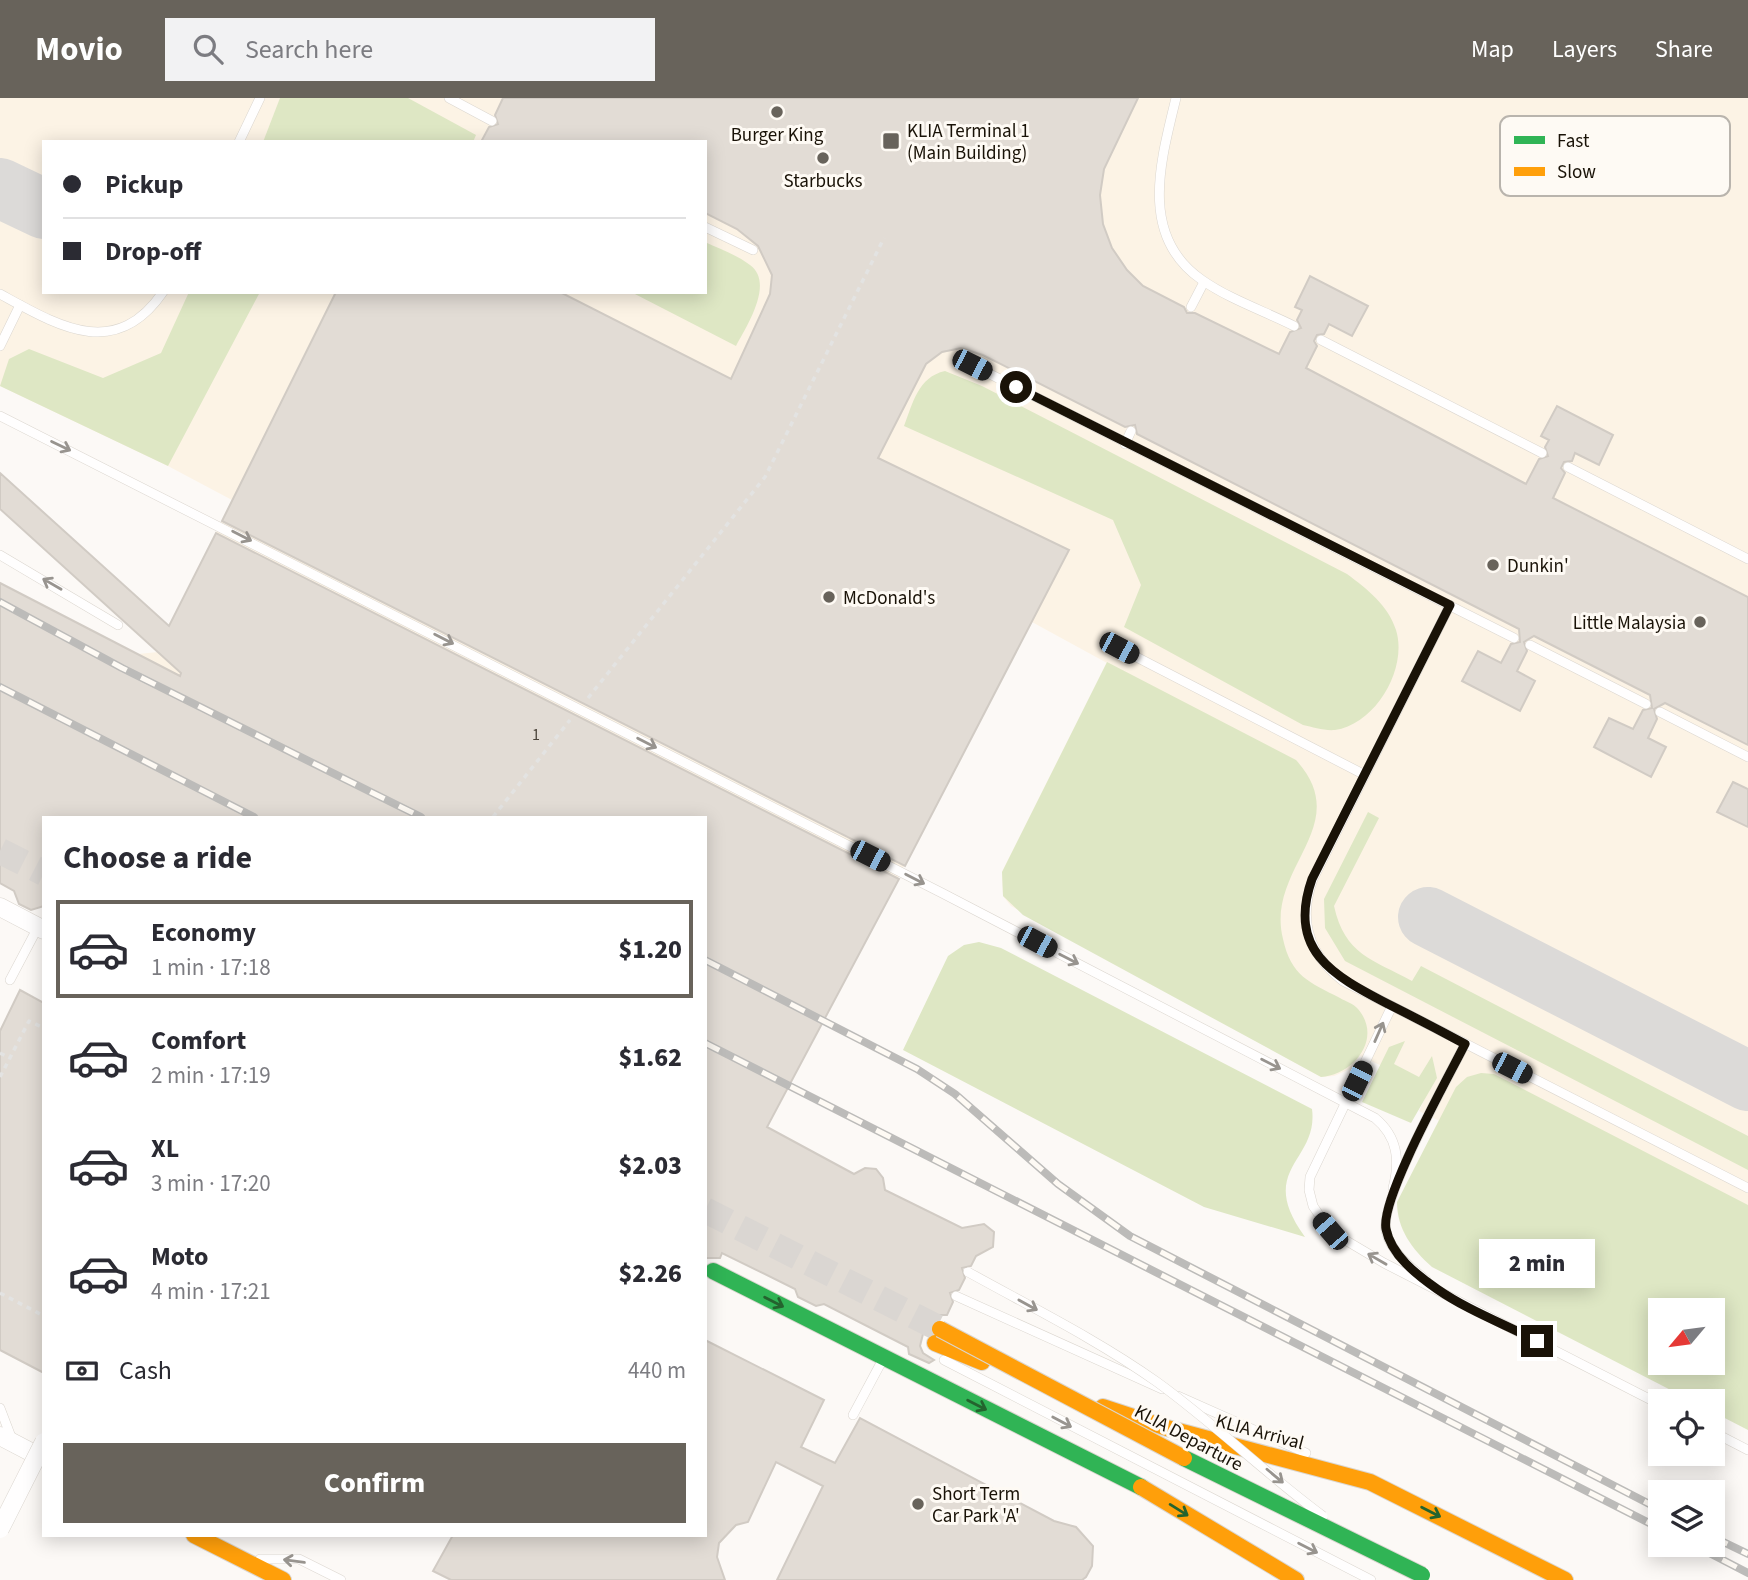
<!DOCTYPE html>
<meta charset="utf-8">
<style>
body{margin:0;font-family:"Source Sans 3",sans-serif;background:#f2f2f3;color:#2b2b33;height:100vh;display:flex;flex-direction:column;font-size:26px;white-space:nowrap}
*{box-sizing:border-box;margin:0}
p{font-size:23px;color:#7c7c81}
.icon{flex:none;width:38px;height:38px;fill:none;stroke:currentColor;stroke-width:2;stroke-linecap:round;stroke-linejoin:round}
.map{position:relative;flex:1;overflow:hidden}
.details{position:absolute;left:42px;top:718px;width:665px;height:721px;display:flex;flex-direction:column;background:#fff;border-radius:0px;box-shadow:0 4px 18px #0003}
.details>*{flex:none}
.banner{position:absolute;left:42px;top:42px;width:665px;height:154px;border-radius:0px;box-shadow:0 4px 18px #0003;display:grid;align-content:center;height:154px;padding:0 21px;background:#fff}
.needle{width:46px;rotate:241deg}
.tools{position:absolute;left:1648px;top:1200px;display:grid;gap:14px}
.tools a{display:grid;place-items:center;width:77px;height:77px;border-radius:0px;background:#fff;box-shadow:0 4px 18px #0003;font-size:35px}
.end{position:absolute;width:32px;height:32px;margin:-16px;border:9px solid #191207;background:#fff;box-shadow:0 0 0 4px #fff}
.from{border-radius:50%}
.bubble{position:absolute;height:49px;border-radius:0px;background:#fff;box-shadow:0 4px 18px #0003;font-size:23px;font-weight:800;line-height:49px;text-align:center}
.car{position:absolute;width:21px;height:42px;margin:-21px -10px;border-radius:9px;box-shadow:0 0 5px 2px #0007;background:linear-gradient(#222 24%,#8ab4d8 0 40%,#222 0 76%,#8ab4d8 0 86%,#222 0)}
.banner b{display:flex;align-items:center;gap:24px;height:66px;font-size:26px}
.banner b+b{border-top:2px solid #e1e1e2}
.banner i{width:18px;height:18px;background:#2b2b33}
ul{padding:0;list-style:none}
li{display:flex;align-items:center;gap:21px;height:98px;margin:0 14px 10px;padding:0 7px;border:4px solid transparent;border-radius:0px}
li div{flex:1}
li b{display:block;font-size:26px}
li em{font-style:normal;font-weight:800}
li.on{border-color:#68635b}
li>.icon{width:63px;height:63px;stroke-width:1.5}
h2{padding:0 21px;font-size:32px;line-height:84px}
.pay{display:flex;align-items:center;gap:18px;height:77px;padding:0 21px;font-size:26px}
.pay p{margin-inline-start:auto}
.primary-button{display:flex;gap:14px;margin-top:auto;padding:14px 21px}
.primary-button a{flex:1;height:80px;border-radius:0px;background:#68635b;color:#fff;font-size:28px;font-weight:800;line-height:80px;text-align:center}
header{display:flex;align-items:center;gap:42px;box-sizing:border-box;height:98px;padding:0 35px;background:#68635b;color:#fff}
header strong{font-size:33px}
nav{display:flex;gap:38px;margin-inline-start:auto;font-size:24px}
.search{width:490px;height:63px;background:#f2f2f3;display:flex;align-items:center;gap:18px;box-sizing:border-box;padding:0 24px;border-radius:0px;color:#7c7c81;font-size:26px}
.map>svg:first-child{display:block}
.built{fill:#fcf3e5;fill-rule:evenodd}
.green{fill:#dee7c4;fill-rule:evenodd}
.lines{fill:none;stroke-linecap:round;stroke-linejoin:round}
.taxiway{stroke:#dcdad8;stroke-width:60}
.building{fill:#e2dcd5;stroke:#d1cbc4;stroke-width:2}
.primary-tunnel{stroke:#dad6d2;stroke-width:26;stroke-dasharray:26 13;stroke-linecap:butt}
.lane-casing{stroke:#dbd6cf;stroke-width:10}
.street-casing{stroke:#dbd6cf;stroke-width:19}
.fast-casing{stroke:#dbd6cf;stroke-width:18}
.slow-casing{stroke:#dbd6cf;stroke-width:18}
.path{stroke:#e3e3e2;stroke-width:3.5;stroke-dasharray:5 5;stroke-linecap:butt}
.lane{stroke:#fffefe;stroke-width:9}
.street{stroke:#fffefe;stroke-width:18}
.fast{stroke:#30b455;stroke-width:16}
.slow{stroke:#ff9f0a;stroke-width:16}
.rail-casing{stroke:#bcbbb9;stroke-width:8}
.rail{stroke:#fefaf4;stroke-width:5;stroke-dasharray:16;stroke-linecap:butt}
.lane-bridge-casing{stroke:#dbd6cf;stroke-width:10;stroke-linecap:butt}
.street-bridge-casing{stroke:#dbd6cf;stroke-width:19;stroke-linecap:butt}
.fast-bridge-casing{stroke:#dbd6cf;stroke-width:18;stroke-linecap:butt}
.slow-bridge-casing{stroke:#dbd6cf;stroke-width:18;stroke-linecap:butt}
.lane-bridge{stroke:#fffefe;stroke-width:9}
.street-bridge{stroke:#fffefe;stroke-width:18}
.fast-bridge{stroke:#30b455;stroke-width:16}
.slow-bridge{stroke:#ff9f0a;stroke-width:16}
.oneway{stroke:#98948f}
.oneway2{stroke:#24632e}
.route{stroke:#191207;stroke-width:9}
.poi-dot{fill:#68635b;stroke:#fefaf4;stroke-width:2.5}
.labels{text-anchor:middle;stroke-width:6;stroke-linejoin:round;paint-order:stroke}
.number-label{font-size:16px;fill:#4b443a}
.poi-label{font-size:19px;fill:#191207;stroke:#fefaf4;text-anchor:start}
.street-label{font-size:19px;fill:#191207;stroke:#fefaf4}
.key{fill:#fefaf4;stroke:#b9b4ad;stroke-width:2}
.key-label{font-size:19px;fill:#191207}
</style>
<header>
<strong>Movio</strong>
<div class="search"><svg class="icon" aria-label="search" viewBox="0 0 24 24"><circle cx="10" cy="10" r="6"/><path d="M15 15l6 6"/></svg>Search here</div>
<nav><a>Map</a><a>Layers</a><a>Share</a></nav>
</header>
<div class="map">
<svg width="1748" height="1482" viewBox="0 0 1748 1482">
<rect width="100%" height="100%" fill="#fcf9f6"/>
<!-- built -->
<path class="built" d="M0,0h1748v1326l-35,-22 -277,-139 22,-133 -39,-19 11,-23 -70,-32 -10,13 -16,7 -13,1 -310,-171 -8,-10 -1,-24 105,-209 -75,-41 -265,505 -62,-310h-549l-80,-40 -76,-53v-141l138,71 20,-2 74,-152 -64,-34 -168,-80zM44,44h661v150h-661zM1661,1213h52v52h-52z"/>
<!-- green -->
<g class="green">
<path d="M280,0h128l68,37 -3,7h-210z"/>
<path d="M705,144c15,7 32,13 45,23 25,18 -4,62 -14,81l-105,-54h74z"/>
<path d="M189,194h71l-92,174 -168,-80 9,-27 20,-10 74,29 58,-25z"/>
<path d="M945,273l37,15 365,188c20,15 41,31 49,56 12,38 -20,94 -61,100 -11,1 -22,-3 -32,-5l-179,-98 17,-42 -28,-65 -209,-94c9,-23 14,-49 41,-55z"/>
<path d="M1107,564l189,98c60,66 -31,107 -13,179 8,37 26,43 57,59 5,3 14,6 18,11 25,29 -4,66 -37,68l-298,-162 -20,-19 -1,-24z"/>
<path d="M1368,714l11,6 -45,88c11,49 38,53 78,75l9,-15 327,170v34l-403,-209 -20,-33 -1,-29z"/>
<path d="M979,844l22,6 311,161c7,53 -57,59 -7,128l-101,-30 -301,-157 45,-94 16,-11z"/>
<path d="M1405,943l-11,23 25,13 13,-21 5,22 -26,45 -49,-21 27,-55z"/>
<path d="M1481,975l13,1 254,131v225l-35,-18v-10h-19l-262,-135c-20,-18 -35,-38 -35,-65l59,-115 11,-10zM1661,1213h52v52h-52z"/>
</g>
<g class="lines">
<!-- taxiway -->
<g class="taxiway">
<path d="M0,90l44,21"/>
<path d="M1428,819l320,164"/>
</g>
</g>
<!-- building -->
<g class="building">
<path d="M503,0h635l-34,71 -4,26 3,29 9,24 15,22 16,16 41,21 3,6h8l84,41 11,-22 11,-4 -4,-8 5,-10 -7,-3 15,-31 58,30 -16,30 -23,-12 -5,10 -7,1 -3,6 3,5 -11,22 220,116 13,-25 9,-3 -3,-9 4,-7 -8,-4 16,-30 56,29 -14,30 -24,-12 -3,8 -8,1 -3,6 4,5 -12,25 195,99v148l-83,-42 -11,6 3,10 -9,19 18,9 -15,30 -57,-30 15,-29 24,11 10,-19 9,-2 -2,-13 -116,-59 -10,6 3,9 -10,20 18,10 -15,30 -58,-30 16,-30 23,12 10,-19 9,-2 -1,-13 -382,-195 -2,-9 -10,2 -142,-72 -22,-7 -19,4 -16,12 -48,94 191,92 -164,316 -683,-345 114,-229h224l171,87 39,-85 2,-19 -14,-29 -21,-17 -32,-16v-71h-224l8,-15 9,-3 -3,-9z"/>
<path d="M0,375l169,153 47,-93 683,346 -132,248 87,47 11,-6 11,1 7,9 2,12 77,38 22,-4 10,8 -1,15 -17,9 -5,10 -9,2 3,10 -6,12 -9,3 3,9 -6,13h-15l-6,7 -6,24 3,7 11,7 -5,3 -20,-9 -1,-7 -84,-43 -8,2 -18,-9 -3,-8 -73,-36 -2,5h-15v-441h-661v89l-13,4 -12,-6 -5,-13 -14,-8v-300l180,93 1,-3 -181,-164z"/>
<path d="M1733,684l15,7v38l-31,-15z"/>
<path d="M20,892l24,13v370l-44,-23v-319z"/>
<path d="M705,1242l119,60 -23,47 34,16 25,-45 194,103 22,6 17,19 -1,20 -6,11 -4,3h-305l46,-94 -47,-24 -28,60 -12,3 -17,18 -2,14 8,23h-274l-18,-9 20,-36h252z"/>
</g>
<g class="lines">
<!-- primary-tunnel -->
<g class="primary-tunnel">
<path d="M0,753l44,22"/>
<path d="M705,1112l235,119"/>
</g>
<defs>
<g id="lane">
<path d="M449,0l43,23"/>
<path d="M1176,0c-15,62 -38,138 26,182 27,19 62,31 92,46"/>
<path d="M239,44l21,-44"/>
<path d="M705,129l48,23"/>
<path d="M0,196c57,31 115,68 163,-2"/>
<path d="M1191,209l13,-25"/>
<path d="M1321,242l221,113"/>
<path d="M0,248l20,-41"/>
<path d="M972,267l542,273"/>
<path d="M0,318l942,477 433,225c23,19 25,43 18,70"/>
<path d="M1125,346l6,-13"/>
<path d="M1568,369l180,92"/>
<path d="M0,457l118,70"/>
<path d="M1450,507l-137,274c-15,41 -5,75 30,102l405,207"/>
<path d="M1530,547l116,59"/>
<path d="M1119,550l246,127"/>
<path d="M1660,614l88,45"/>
<path d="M10,882l28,-53"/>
<path d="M1392,908l-82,171 -1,13 4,16 17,25 54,32 277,142"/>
<path d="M1426,1182c-16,-13 -35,-28 -40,-49 -7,-30 62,-153 79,-187"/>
<path d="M956,1198l206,93"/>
<path d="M944,1262l427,220"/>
<path d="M1178,1298l128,57"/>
<path d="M0,1310l13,34"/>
<path d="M853,1317l30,-56"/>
<path d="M1713,1334l35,18"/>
<path d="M260,1461h39l42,21"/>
</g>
<g id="street">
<path d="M0,809l44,23"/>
<path d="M0,1338l44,23"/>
</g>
<path id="fast" d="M713,1173l428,216"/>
<g id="slow">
<path d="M935,1245l47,19"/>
<path d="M1103,1309l64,21 203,54 195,98"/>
<path d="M1141,1389l155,93"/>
<path d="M194,1437l89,45"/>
</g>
</defs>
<!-- lane casing -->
<use href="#lane" class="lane-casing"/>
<!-- street casing -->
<use href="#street" class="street-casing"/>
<!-- fast casing -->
<use href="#fast" class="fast-casing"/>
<!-- slow casing -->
<use href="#slow" class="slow-casing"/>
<!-- path -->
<g class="path">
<path d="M588,600l177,-221 119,-239"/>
<path d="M493,719l77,-97"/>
<path d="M0,955l10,5"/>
<path d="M0,979l29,-56 15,7"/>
<path d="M0,1195l44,23"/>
</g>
<!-- lane -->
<use href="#lane" class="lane"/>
<!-- street -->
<use href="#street" class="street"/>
<!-- fast -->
<use href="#fast" class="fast"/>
<!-- slow -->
<use href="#slow" class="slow"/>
<defs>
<g id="rail">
<path d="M0,504l122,66 299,149"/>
<path d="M0,589l254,130"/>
<path d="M705,862l212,109 38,25 103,90 72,52 531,274"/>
<path d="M705,945l956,486"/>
<path d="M1713,1439l35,17"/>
<path d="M1694,1447l54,28"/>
</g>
</defs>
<!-- rail casing -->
<use href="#rail" class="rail-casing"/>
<!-- rail -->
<use href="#rail" class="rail"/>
<defs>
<path id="lane-bridge" d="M968,1174c63,35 130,68 189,110 58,42 109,92 166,134"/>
<path id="street-bridge" d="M0,1431l44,-87"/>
<path id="fast-bridge" d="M1184,1360l238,117"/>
<path id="slow-bridge" d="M940,1231l244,129"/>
</defs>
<!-- lane-bridge casing -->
<use href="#lane-bridge" class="lane-bridge-casing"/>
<!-- street-bridge casing -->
<use href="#street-bridge" class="street-bridge-casing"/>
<!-- fast-bridge casing -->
<use href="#fast-bridge" class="fast-bridge-casing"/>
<!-- slow-bridge casing -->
<use href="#slow-bridge" class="slow-bridge-casing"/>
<!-- lane-bridge -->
<use href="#lane-bridge" class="lane-bridge"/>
<!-- street-bridge -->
<use href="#street-bridge" class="street-bridge"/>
<!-- fast-bridge -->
<use href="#fast-bridge" class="fast-bridge"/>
<!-- slow-bridge -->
<use href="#slow-bridge" class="slow-bridge"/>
</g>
<!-- one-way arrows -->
<defs><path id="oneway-shaft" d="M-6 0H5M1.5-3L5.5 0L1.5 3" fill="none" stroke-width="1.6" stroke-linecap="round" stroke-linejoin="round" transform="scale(1.75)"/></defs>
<g class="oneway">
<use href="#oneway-shaft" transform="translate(61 348) rotate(26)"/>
<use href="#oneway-shaft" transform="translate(242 438) rotate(27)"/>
<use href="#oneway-shaft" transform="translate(52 486) rotate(-150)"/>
<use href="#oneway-shaft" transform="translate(444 541) rotate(27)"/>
<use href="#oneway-shaft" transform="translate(647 645) rotate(27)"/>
<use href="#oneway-shaft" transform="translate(915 781) rotate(27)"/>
<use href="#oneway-shaft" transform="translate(1069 861) rotate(27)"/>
<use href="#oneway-shaft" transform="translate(1379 934) rotate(-66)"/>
<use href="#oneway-shaft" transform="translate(1271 966) rotate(27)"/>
<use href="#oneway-shaft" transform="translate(1377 1161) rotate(-150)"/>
<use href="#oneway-shaft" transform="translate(1028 1207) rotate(29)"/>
<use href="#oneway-shaft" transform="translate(1062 1324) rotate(28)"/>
<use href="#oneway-shaft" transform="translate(1275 1378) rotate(40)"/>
<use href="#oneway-shaft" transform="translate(1308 1450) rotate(27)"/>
<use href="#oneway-shaft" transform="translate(294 1463) rotate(-172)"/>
</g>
<g class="oneway2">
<use href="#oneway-shaft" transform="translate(774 1204) rotate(27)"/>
<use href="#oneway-shaft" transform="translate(977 1307) rotate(27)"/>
<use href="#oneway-shaft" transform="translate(1179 1412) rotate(32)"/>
<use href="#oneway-shaft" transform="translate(1431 1414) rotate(27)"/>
</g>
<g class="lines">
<!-- route -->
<path class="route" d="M1016,289l434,218 -138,274c-25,71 20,96 76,125 26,13 51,26 77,40 -17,34 -85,155 -79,185 5,26 31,46 51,60 30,21 67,35 100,52"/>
</g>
<!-- markers -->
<g class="poi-dot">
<circle cx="777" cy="14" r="7"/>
<rect x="882" y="34" width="18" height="18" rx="3.5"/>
<circle cx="823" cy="60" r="7"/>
<circle cx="1493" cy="467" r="7"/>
<circle cx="829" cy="499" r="7"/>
<circle cx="1700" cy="524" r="7"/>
<circle cx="918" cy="1406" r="7"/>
</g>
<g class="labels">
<!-- number labels -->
<g class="number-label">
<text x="536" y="642">1</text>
</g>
<!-- poi labels -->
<g class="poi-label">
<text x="907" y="39">KLIA Terminal 1<tspan x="907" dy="22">(Main Building)</tspan></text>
<text x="777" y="43" text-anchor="middle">Burger King</text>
<text x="823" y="89" text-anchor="middle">Starbucks</text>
<text x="1507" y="474">Dunkin'</text>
<text x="843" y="506">McDonald's</text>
<text x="1686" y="531" text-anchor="end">Little Malaysia</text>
<text x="932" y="1402">Short Term<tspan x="932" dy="22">Car Park 'A'</tspan></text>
</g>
<!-- street labels -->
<g class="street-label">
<text transform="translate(1260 1333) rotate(15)" y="7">KLIA Arrival</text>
<text transform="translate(1189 1339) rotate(28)" y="7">KLIA Departure</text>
</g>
</g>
<!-- legend -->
<rect x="1500" y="18" width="230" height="80" rx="10" class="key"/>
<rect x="1514" y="38" width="31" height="8" fill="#30b455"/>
<rect x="1514" y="69" width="31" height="9" fill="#ff9f0a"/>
<g class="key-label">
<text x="1557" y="49">Fast</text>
<text x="1557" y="80">Slow</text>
</g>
</svg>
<div class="tools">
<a><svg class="needle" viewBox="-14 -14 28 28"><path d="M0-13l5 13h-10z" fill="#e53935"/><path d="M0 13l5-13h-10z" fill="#7c7c81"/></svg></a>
<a><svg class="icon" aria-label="locate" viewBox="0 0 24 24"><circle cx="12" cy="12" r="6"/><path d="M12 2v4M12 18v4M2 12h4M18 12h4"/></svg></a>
<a><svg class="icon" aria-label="layers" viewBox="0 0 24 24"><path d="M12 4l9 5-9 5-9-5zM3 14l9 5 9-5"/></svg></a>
</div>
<i class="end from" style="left:1016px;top:289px"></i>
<i class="end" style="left:1537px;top:1243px"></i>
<div class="bubble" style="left:1479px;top:1141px;width:116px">2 min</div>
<i class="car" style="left:972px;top:267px;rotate:117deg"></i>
<i class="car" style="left:1119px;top:550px;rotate:118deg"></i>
<i class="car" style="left:870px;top:758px;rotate:117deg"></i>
<i class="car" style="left:1037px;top:844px;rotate:118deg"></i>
<i class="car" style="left:1512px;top:970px;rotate:117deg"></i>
<i class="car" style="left:1357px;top:983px;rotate:26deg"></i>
<i class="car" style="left:1330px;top:1133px;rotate:319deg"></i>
<div class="banner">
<b><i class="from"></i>Pickup</b>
<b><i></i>Drop-off</b>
</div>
<section class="details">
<h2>Choose a ride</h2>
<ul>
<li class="on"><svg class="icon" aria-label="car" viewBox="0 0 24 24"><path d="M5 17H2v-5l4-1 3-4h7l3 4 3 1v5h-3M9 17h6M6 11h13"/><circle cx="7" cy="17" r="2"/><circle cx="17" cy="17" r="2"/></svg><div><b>Economy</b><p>1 min · 17:18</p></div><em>$1.20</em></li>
<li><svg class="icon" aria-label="car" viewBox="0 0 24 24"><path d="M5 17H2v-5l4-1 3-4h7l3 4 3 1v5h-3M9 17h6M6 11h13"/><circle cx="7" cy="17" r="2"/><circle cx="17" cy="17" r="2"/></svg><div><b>Comfort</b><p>2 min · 17:19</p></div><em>$1.62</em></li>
<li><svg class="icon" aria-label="car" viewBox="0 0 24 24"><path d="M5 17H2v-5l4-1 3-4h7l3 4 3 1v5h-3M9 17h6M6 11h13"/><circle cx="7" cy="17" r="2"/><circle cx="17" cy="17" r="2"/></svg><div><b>XL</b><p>3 min · 17:20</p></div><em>$2.03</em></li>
<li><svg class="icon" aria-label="car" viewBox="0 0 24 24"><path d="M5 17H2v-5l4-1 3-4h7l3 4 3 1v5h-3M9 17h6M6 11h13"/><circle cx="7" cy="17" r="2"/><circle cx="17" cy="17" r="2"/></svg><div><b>Moto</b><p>4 min · 17:21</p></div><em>$2.26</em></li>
</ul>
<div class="pay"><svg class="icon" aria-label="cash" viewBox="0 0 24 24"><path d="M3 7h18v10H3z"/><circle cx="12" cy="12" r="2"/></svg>Cash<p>440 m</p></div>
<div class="primary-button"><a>Confirm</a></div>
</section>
</div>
